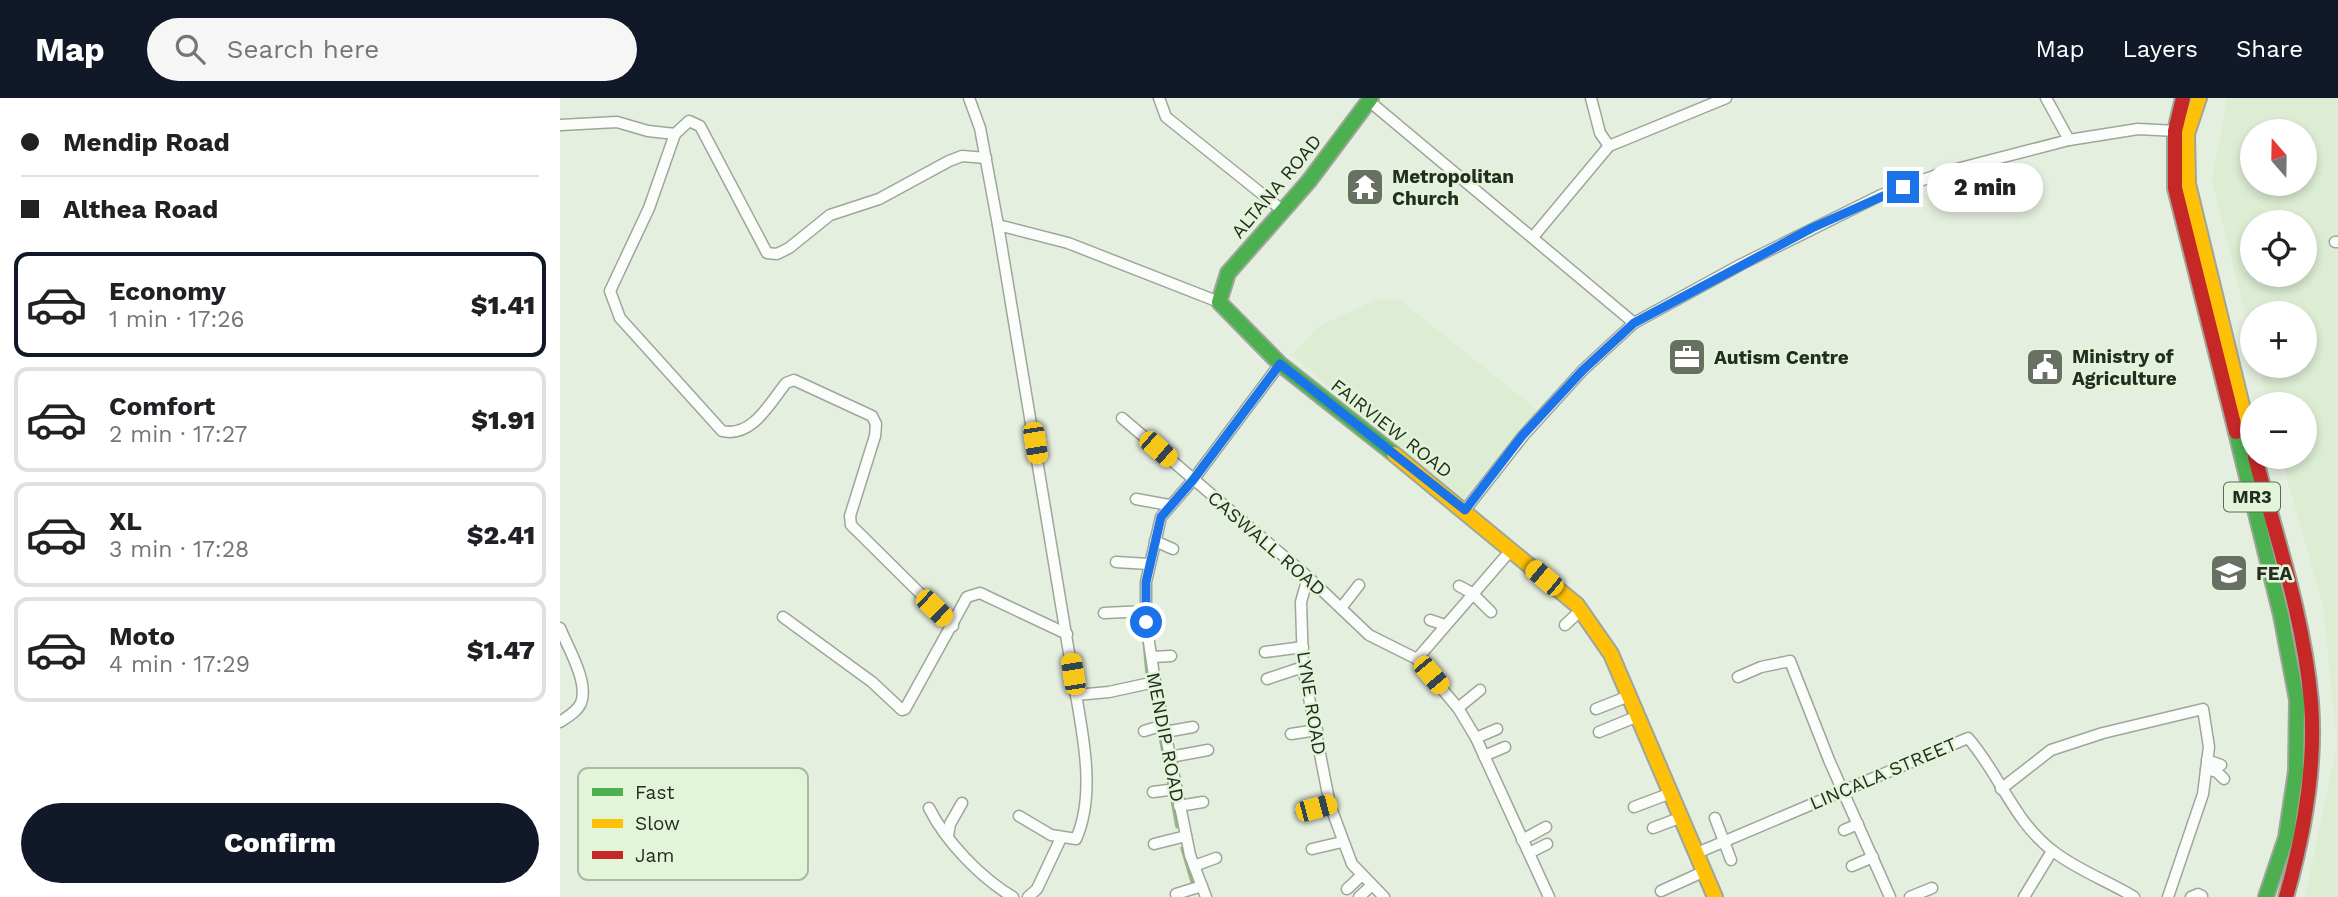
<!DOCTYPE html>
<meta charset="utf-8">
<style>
body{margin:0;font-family:"Work Sans",sans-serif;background:#f6f6f6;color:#202124;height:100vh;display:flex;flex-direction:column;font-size:26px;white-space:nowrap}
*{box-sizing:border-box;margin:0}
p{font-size:23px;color:#757577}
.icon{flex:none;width:38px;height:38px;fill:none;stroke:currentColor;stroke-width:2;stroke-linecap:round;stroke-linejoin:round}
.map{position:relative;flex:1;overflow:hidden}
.details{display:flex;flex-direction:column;background:#fff;width:560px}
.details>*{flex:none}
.guide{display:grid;align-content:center;height:154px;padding:0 21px;background:#fff}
.needle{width:46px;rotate:340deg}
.fabs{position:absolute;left:1680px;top:21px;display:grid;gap:14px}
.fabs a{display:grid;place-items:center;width:77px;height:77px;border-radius:50%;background:#fff;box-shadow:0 4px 10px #0003;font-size:35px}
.end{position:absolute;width:32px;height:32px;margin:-16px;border:9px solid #1a73e8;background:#fff;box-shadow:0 0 0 4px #fff}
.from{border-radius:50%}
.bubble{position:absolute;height:49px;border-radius:24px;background:#fff;box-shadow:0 4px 10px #0003;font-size:23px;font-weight:800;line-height:49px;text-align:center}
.car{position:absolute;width:21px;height:42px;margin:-21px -10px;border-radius:9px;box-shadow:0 0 5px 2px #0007;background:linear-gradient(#f5c518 24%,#345 0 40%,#f5c518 0 76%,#345 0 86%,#f5c518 0)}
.guide b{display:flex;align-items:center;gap:24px;height:66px;font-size:26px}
.guide b+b{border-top:2px solid #e0e0e0}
.guide i{width:18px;height:18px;background:#202124}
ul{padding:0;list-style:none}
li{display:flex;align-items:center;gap:21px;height:105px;margin:0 14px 10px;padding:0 7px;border:4px solid #e0e0e0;border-radius:14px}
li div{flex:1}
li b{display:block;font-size:26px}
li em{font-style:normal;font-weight:800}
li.on{border-color:#111827}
li>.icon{width:63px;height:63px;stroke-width:1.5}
.cta{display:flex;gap:14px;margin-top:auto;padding:14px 21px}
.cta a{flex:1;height:80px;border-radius:42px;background:#111827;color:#fff;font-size:28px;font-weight:800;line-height:80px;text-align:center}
header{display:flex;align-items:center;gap:42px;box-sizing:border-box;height:98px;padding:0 35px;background:#111827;color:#fff}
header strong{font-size:33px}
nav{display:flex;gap:38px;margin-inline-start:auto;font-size:24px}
.search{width:490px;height:63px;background:#f6f6f6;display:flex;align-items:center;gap:18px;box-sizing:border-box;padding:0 24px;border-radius:38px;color:#757577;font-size:26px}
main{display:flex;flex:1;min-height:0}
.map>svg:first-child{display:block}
.built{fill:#dcedd3;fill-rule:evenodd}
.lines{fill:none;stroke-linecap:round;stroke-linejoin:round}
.stream{stroke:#96b87f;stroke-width:3.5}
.street-casing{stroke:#9ea69a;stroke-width:13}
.fast-casing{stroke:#9ea69a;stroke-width:18}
.slow-casing{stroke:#9ea69a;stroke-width:18}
.jam-casing{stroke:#9ea69a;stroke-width:18}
.street{stroke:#fbfdfa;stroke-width:10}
.fast{stroke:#4caf50;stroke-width:14}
.slow{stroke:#ffc107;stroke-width:14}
.jam{stroke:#c62828;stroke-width:14}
.route{stroke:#1a73e8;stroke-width:9}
.labels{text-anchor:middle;stroke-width:5;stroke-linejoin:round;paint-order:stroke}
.shield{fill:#e3f5d9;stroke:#5e6858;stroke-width:2}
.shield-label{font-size:18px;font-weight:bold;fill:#252c21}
.poi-label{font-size:19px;font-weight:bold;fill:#252c21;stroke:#e3f5d9;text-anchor:start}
.street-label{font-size:19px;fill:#252c21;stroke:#e3f5d9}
.key{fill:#e3f5d9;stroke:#aab9a2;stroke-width:2}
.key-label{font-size:19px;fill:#252c21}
</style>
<header>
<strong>Map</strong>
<div class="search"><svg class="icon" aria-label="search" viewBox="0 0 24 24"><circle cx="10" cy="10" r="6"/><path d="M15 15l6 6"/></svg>Search here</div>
<nav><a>Map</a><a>Layers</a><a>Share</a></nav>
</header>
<main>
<section class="details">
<div class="guide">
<b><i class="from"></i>Mendip Road</b>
<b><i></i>Althea Road</b>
</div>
<ul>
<li class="on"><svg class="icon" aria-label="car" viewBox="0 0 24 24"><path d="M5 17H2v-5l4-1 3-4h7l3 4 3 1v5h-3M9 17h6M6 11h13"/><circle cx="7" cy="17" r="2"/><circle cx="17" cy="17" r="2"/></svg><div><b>Economy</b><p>1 min · 17:26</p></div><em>$1.41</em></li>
<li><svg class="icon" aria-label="car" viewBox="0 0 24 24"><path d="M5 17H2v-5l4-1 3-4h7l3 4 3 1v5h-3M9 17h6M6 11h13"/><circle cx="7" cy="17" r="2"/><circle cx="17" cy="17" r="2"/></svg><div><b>Comfort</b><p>2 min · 17:27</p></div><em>$1.91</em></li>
<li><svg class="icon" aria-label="car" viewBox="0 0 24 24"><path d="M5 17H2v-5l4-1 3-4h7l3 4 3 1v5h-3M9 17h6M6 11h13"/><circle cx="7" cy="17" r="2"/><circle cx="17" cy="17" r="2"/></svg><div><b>XL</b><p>3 min · 17:28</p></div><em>$2.41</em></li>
<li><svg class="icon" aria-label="car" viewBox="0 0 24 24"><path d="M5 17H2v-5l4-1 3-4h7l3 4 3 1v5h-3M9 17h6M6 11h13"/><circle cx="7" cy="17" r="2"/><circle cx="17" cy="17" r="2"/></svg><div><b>Moto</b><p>4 min · 17:29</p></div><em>$1.47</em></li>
</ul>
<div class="cta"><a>Confirm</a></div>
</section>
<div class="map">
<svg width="1778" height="799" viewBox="0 0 1778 799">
<rect width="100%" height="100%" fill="#e5efdf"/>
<!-- built -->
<g class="built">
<path d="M1667,0h111v799h-33l32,-153 -14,-138 -42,-149h24v-53h-37l-9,-38h46v-53h-53v28l-40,-160zM1692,33h53v53h-53zM1692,124h53v53h-53z"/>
<path d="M817,201l24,2 136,109 -75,90 -170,-145 26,-28z"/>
</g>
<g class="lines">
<!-- stream -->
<g class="stream">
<path d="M584,542l3,33"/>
<path d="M600,638l9,48"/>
<path d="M611,696l6,33"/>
<path d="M622,750l11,37"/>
</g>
<defs>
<g id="street">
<path d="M409,0l11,30 18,97 78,470 33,-3 46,-10"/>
<path d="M599,0l7,19 116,93"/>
<path d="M1031,0l9,35 9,13"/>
<path d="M1486,0l23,42"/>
<path d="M809,3l265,222"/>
<path d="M0,27l57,-3 31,9 27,3"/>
<path d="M438,127l70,18 151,59"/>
<path d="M973,139l76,-91 117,-48"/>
<path d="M1775,144h3"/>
<path d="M562,320l186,159 61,58 48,24 41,49 18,30 73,159"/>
<path d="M576,401l33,6"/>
<path d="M905,412l58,-74 60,-66 51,-47 108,-59 139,-69 64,-23 124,-32 69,-11 39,2"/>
<path d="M595,443l18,8"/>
<path d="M556,464l33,2"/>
<path d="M748,479l-7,25 2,65 27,138 22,59 32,33"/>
<path d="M899,488l13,7 19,19"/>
<path d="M781,510l18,-23"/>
<path d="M544,515l42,-2"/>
<path d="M223,519l89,65 30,28 3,-1 62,-112 13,-4 87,41"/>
<path d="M870,522l15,5"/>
<path d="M1005,527l16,-15"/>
<path d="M393,528l-102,-101 -1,-9 25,-80 1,-12 -4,-8 -78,-36 -8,3c-16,20 -34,55 -64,48l-102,-113 -10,-27 39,-83 26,-74 14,-13 11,5 67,127 10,1 12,-6 41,-33 49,-16 70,-38 13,-5 24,2"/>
<path d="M0,530c8,20 29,54 21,75 -4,9 -14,14 -21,19"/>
<path d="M705,554l38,-5"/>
<path d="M592,559l19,-1"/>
<path d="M857,561l94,-109"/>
<path d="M1178,579l23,-10 29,-6 39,99 61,137"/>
<path d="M707,581l36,-12"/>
<path d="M898,610l22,-18"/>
<path d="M1036,611l33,-13"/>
<path d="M584,633l20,-6"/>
<path d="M605,634l28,-5"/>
<path d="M1039,634l39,-16"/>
<path d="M731,636l26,-4"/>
<path d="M916,640l21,-9"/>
<path d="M924,658l21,-9"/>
<path d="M610,659l38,-7"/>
<path d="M1647,662l14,5"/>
<path d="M1646,671l11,3 7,7"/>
<path d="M1441,691l50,-39 52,-17 100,-24 6,38 -6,47 -35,103"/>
<path d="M593,694l23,-3"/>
<path d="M619,708l24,-4"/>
<path d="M1074,709l37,-14"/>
<path d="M369,710c17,34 52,70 84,89"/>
<path d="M742,714l28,-7"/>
<path d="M459,718l32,19 25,4c19,-42 8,-99 0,-144"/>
<path d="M1155,720l16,42"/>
<path d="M1093,730l29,-11"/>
<path d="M1284,732l14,-6"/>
<path d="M388,738l2,-12 12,-21"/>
<path d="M962,742l24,-13"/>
<path d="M594,746l32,-8"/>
<path d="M752,751l30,-7"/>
<path d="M969,755l18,-9"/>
<path d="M1137,755l271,-115c31,35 46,84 85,113 24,19 55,30 81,46"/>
<path d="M634,768l22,-8"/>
<path d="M1292,768l21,-9"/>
<path d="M787,791l15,-14"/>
<path d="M1101,793l44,-20"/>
<path d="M616,796l26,-8"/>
<path d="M468,799l9,-8 24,-51"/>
<path d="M646,799l-16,-42 -35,-173 -9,-60v-40l15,-65 32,-37 87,-116"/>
<path d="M799,799l12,-11"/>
<path d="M1350,799l22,-9"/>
<path d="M1464,799l28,-46"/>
<path d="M1631,799l7,-3 4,2"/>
</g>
<g id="fast">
<path d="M811,0l-62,83 -81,92 -9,29 61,62 114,90"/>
<path d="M1676,334l45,183 16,85 -1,71 -10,67 -20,59"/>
</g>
<g id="slow">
<path d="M1639,0l-12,36 1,50 64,263"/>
<path d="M834,356l183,151 34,49 104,243"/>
</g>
<g id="jam">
<path d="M1623,0l-8,33v57l61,244"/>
<path d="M1695,359c21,80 49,161 56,245 5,66 -7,132 -25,195"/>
</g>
</defs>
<!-- street casing -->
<use href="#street" class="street-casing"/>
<!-- fast casing -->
<use href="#fast" class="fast-casing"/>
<!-- slow casing -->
<use href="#slow" class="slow-casing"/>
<!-- jam casing -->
<use href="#jam" class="jam-casing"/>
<!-- street -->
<use href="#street" class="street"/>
<!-- fast -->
<use href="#fast" class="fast"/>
<!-- slow -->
<use href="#slow" class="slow"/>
<!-- jam -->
<use href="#jam" class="jam"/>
</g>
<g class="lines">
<!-- route -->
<path class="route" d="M586,524v-40l15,-65 32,-37 87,-116 185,146 57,-74 61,-66 51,-47 178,-95 91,-41"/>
</g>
<!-- icons -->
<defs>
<symbol id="temple-square" viewBox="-11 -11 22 22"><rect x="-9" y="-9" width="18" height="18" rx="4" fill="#687064" stroke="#e3f5d9"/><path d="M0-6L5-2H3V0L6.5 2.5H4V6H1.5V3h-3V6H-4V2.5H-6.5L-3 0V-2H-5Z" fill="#fff"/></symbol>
<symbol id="office-square" viewBox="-11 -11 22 22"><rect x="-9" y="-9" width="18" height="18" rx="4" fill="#687064" stroke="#e3f5d9"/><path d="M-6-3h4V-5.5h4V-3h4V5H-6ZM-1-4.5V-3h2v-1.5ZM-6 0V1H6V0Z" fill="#fff"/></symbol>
<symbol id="civic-square" viewBox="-11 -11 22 22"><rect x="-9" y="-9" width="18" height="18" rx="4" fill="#687064" stroke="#e3f5d9"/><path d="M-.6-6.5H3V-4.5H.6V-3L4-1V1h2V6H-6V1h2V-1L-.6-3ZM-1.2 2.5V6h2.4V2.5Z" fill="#fff"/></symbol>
<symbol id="school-square" viewBox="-11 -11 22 22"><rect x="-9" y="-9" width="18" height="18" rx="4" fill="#687064" stroke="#e3f5d9"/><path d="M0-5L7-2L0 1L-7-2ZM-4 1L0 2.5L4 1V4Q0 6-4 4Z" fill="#fff"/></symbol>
</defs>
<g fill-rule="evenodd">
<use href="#temple-square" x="783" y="67" width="44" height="44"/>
<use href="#office-square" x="1105" y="237" width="44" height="44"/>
<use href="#civic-square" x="1463" y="247" width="44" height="44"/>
<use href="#school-square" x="1647" y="453" width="44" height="44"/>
</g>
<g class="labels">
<!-- shield labels -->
<rect class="shield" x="1664" y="384.5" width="56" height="29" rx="5"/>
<g class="shield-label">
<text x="1692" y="405">MR3</text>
</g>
<!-- poi labels -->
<g class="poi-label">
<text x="832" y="85">Metropolitan<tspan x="832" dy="22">Church</tspan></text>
<text x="1512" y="265">Ministry of<tspan x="1512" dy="22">Agriculture</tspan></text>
<text x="1154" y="266">Autism Centre</text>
<text x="1696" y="482">FEA</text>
</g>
<!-- street labels -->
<g class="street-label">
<text transform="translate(716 88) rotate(-50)" y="7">ALTANA ROAD</text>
<text transform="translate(832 330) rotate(38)" y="7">FAIRVIEW ROAD</text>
<text transform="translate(707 445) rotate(41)" y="7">CASWALL ROAD</text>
<text transform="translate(752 605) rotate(81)" y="7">LYNE ROAD</text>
<text transform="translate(606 639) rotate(79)" y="7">MENDIP ROAD</text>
<text transform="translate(1323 675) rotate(-23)" y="7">LINCALA STREET</text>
</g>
</g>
<!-- legend -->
<rect x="18" y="670" width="230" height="112" rx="10" class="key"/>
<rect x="32" y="690" width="31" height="8" fill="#4caf50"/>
<rect x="32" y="721" width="31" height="9" fill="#ffc107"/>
<rect x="32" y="753" width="31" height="8" fill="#c62828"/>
<g class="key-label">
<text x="75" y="701">Fast</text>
<text x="75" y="732">Slow</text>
<text x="75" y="764">Jam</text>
</g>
</svg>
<div class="fabs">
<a><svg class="needle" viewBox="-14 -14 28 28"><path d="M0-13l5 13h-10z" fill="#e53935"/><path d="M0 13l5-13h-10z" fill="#757577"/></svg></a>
<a><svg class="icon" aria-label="locate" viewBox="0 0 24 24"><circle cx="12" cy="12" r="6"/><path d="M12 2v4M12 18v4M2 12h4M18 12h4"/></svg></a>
<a>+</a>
<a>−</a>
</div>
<i class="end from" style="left:586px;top:524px"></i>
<i class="end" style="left:1343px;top:89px"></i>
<div class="bubble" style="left:1367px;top:65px;width:116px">2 min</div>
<i class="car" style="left:475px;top:345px;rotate:171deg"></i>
<i class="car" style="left:598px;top:351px;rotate:131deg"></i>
<i class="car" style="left:984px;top:480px;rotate:310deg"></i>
<i class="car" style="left:374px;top:510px;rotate:134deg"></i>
<i class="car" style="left:513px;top:576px;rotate:351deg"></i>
<i class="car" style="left:871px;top:577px;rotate:140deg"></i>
<i class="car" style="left:756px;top:710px;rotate:75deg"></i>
</div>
</main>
